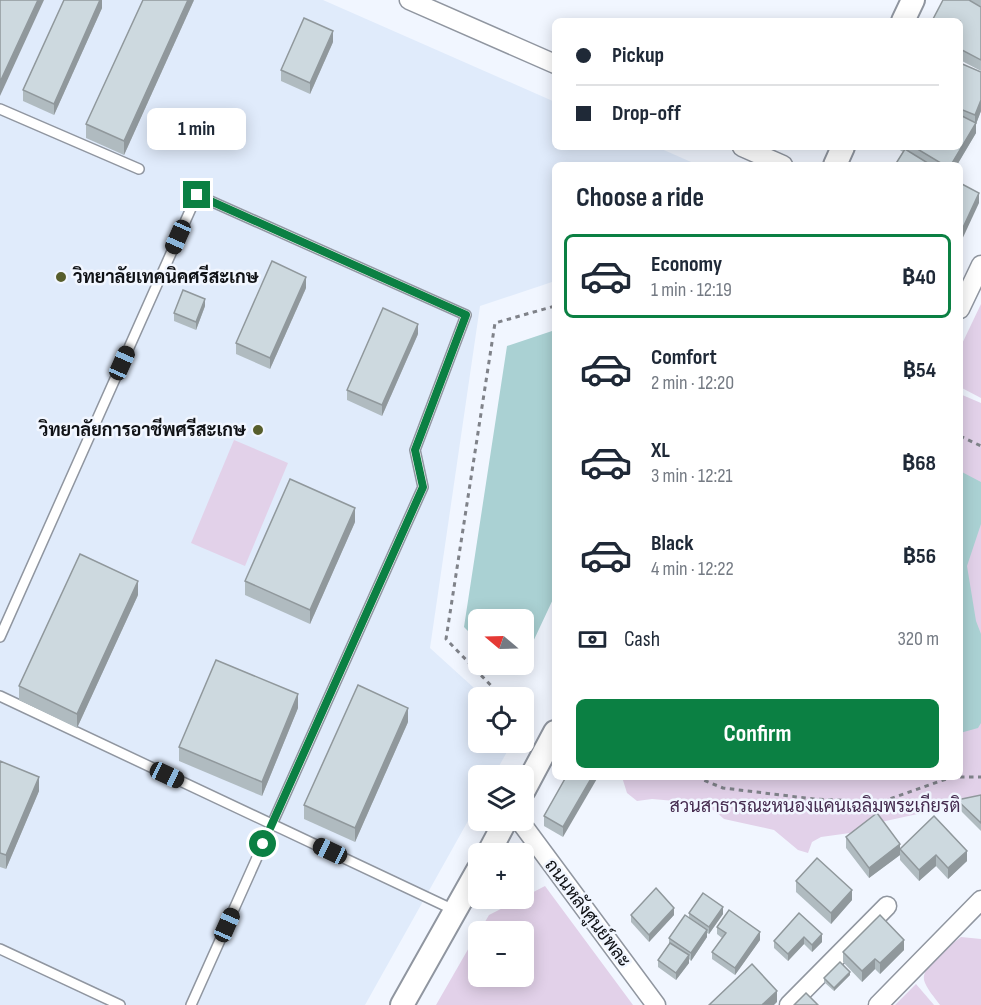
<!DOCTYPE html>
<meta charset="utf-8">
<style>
body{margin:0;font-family:"Sofia Sans Condensed",Sarabun,sans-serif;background:#f2f2f3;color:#1f2937;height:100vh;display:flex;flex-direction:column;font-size:22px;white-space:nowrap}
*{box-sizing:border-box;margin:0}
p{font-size:20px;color:#747a83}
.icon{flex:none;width:33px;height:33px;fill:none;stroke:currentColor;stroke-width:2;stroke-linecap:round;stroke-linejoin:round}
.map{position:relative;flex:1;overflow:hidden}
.panel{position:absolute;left:552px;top:162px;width:411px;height:618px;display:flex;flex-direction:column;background:#fff;border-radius:9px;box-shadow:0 3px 15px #0003}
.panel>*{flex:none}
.guide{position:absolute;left:552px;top:18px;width:411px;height:132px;border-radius:9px;box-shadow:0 3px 15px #0003;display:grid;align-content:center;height:132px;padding:0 24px;background:#fff}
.needle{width:39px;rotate:289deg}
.controls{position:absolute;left:468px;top:609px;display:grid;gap:12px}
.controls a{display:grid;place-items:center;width:66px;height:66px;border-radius:9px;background:#fff;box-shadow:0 3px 15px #0003;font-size:30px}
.end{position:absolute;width:27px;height:27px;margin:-14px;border:8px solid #0b8043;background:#fff;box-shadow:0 0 0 3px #fff}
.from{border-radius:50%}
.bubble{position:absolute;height:42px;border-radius:9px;background:#fff;box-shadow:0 3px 15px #0003;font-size:20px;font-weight:700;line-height:42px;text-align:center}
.car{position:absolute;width:18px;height:36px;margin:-18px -9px;border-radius:8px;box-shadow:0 0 4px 2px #0007;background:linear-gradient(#222 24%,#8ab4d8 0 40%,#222 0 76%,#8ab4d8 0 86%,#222 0)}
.guide b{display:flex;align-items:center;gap:21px;height:57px;font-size:22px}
.guide b+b{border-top:2px solid #e0e1e3}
.guide i{width:15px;height:15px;background:#1f2937}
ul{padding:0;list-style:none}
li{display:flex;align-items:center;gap:18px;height:84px;margin:0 12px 9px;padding:0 12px;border:3px solid transparent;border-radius:9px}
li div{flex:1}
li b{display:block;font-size:22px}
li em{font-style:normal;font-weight:700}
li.active{border-color:#0b8043}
li>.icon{width:54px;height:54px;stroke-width:1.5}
h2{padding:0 24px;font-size:27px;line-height:72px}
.pay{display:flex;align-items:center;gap:15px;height:66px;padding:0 24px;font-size:22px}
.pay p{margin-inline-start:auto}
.primary-button{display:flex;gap:12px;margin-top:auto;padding:12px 24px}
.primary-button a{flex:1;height:69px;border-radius:9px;background:#0b8043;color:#fff;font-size:24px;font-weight:700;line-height:69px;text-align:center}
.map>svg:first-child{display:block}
.built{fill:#e0ebfb}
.green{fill:#e2d1e9}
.water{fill:#aad1d3}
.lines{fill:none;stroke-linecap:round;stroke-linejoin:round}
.service-casing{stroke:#9096a0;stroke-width:12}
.minor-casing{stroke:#9096a0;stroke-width:21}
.tertiary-casing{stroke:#9096a0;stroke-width:26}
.path{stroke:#7f8289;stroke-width:3;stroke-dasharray:4.5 4.5;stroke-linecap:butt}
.service{stroke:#fff;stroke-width:9}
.minor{stroke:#fff;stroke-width:18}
.tertiary{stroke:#fff;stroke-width:22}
.wall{fill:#b0bbc0}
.shaded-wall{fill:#90989c}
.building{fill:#cdd9df;stroke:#90989c;stroke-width:1.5}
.route{stroke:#0b8043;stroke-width:8}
.poi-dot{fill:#575e2c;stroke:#f1f6ff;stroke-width:2}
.labels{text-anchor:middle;stroke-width:5;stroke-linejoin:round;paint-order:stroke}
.poi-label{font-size:18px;font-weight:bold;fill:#0f1115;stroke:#f1f6ff;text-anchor:start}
.park-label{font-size:18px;fill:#452b4f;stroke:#f1f6ff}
.street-label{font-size:18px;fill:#0f1115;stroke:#f1f6ff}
</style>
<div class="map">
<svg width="981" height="1005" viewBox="0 0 981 1005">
<rect width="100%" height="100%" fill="#f1f6ff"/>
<!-- built -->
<path class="built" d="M0,0h323l232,102v45h102l41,18h-143v116l-75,25 -50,342 54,49 -6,1v44l34,1 -18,32 -16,1v27l-113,202h-365z"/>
<!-- green -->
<g class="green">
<path d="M981,304v94l-21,-11v-39z"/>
<path d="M960,394l21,9v397l-118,26 -13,7 -29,4 -9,5 -4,11 -10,-3 -24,-20 -50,-11 -9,-8 -17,-8 -46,-4 -15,2 -10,-8 -5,-16h338z"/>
<path d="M234,440l54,23 -43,103 -54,-23z"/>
<path d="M545,886l88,119h-197l42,-73v44h46v-44h-45l10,-17z"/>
<path d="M961,937l20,2v66h-41c-5,-7 -14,-17 -16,-25 -2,-17 26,-34 37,-43z"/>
<path d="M916,984l18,21h-39z"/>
</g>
<!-- water -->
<g class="water">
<path d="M555,330v265l-31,66v-41h-46v21l-14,-14 43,-281z"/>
<path d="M960,471l21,11v42l-14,42 9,55 5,13v89l-3,5 -18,5z"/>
</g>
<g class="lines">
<defs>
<g id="service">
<path d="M0,109l139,60"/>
<path d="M0,637l197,-442 269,120 -51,135 8,37 -232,518"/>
<path d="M0,696l454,214"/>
<path d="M0,949l120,56"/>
</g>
<g id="minor">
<path d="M409,0l146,64"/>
<path d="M742,147l41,18"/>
<path d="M960,309l21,-44"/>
<path d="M519,820l137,185"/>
<path d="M789,1005l98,-99"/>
<path d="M878,1005l103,-105"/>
</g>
<g id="tertiary">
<path d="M903,21l10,-21"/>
<path d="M835,165l8,-18"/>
<path d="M524,790l31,-58"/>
<path d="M488,854l18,-34"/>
<path d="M402,1005l76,-135"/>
</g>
</defs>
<!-- service casing -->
<use href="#service" class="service-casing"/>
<!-- minor casing -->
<use href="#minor" class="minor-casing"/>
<!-- tertiary casing -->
<use href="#tertiary" class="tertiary-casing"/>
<!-- path -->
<g class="path">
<path d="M960,436l21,10"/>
<path d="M503,698l-57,-59 49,-316 60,-17"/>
<path d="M524,719l9,12"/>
<path d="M696,777l27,11 91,11 67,3 71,-25"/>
<path d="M960,777h21"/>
</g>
<!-- service -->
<use href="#service" class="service"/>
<!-- minor -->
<use href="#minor" class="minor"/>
<!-- tertiary -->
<use href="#tertiary" class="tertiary"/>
</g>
<!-- wall -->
<g class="wall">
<path d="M102,0v8l-48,107 -31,-14v-11z"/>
<path d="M194,0l-70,155 -38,-17v-14z"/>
<path d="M943,0h38v71l-21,-11v-39z"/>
<path d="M333,42l-23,52 -29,-13v-11z"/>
<path d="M960,63l21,9v39l-5,13v9l-19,32h-62l8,-13 -8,-5h65z"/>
<path d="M306,288l-36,81 -34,-15v-11z"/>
<path d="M205,306l-9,24 -22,-9v-8z"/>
<path d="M418,334l-36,82 -35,-16v-10z"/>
<path d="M355,522l-45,102 -65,-29v-14z"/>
<path d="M138,595l-61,133 -58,-28v-14z"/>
<path d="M298,708l-36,88 -83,-35v-14z"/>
<path d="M408,722l-53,120 -51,-23v-14z"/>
<path d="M0,761l39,30 -33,78 -6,-2z"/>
<path d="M566,777l-3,60 -19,-11v-10z"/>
<path d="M981,795v36l-24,-24v-7z"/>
<path d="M934,816l33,45 -19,18 -12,-13 -17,15 -19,-21v-5l-31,23 -23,-30v-11l54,12z"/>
<path d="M796,881l56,19 -21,24 -35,-32z"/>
<path d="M689,913l34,1 -14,20 -2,-1v4l-16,24 -2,-2v4l-13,17 -18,-13v-7l11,-16v-6l20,-21z"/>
<path d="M631,915h43l-25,27 -18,-20z"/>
<path d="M717,927l43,13 -25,35 -23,-16v-7l10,-14 -5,-4z"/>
<path d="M822,934v8l-10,10 -8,-8 -16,17 -14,-13v-7z"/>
<path d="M904,950l-24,24 -5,-5 -13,13 -19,-20v-10z"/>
<path d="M850,975l-16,16 -10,-9v-4z"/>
</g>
<!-- shaded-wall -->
<g class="shaded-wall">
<path d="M38,0h6l-44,96v-14z"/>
<path d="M100,0h2v8l-48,107v-11z"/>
<path d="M188,0h6l-70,155v-14z"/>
<path d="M333,31v11l-23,52v-11z"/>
<path d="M981,100v11l-5,13v9l-19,32h-6l24,-41v-9z"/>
<path d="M979,193v10l-19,41v-10z"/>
<path d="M306,277v11l-36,81v-11z"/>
<path d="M205,299v7l-9,24v-8z"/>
<path d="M418,324v10l-36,82v-11z"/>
<path d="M355,508v14l-45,102v-14z"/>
<path d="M138,581v14l-61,133v-14z"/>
<path d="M298,694v14l-36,88v-14z"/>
<path d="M408,708v14l-53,120v-14z"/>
<path d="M39,777v14l-33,78v-14z"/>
<path d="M592,777h6l-35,60v-10z"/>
<path d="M900,844v11l-31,23v-10z"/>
<path d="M967,851v10l-19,18v-11z"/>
<path d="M936,855v11l-17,15v-11z"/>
<path d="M852,890v10l-21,24v-11z"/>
<path d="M723,907v7l-14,20v-7z"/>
<path d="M674,908v7l-25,27v-7z"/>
<path d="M707,930v7l-16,24v-8z"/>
<path d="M760,932v8l-25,35v-7z"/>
<path d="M822,934v8l-10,10v-7z"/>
<path d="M804,937v7l-16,17v-7z"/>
<path d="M904,940v10l-24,24v-11z"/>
<path d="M689,955v8l-13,17v-7z"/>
<path d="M875,959v10l-13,13v-11z"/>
<path d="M850,972v3l-16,16v-3z"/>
<path d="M777,991v11l-3,3h-12z"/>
</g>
<!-- building -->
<g class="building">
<path d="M0,0h38l-38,82z"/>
<path d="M64,0h36l-46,104 -31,-14z"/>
<path d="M143,0h45l-64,141 -38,-17z"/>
<path d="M943,0h26l12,7v53l-21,-11v-28h-28z"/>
<path d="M304,18l29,13 -23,52 -29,-13z"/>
<path d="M960,63l21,9v28l-6,15 -15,-6z"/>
<path d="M960,115l16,8 -25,42h-7l-30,-18h46z"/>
<path d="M905,149l26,16h-36z"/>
<path d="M960,183l19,10 -19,41z"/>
<path d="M272,261l34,16 -36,81 -34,-15z"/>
<path d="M183,290l22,9 -9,23 -22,-9z"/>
<path d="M383,308l35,16 -36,81 -35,-15z"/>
<path d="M290,479l65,29 -45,102 -65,-29z"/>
<path d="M80,554l58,27 -61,133 -58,-28z"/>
<path d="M216,660l82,34 -36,88 -83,-35z"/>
<path d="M358,685l50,23 -53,120 -51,-23z"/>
<path d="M0,761l39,16 -33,78 -6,-2z"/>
<path d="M566,777h26l-29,50 -19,-11z"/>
<path d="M981,795v28l-24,-23z"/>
<path d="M877,813l23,31 -31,24 -23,-31z"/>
<path d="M934,816l33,35 -19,17 -12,-13 -17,15 -19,-21z"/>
<path d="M817,858l35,32 -21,23 -35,-32z"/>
<path d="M656,888l18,20 -25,27 -18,-20z"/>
<path d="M703,893l20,14 -14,20 -20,-14z"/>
<path d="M729,910l31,22 -25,36 -23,-16 14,-19 -9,-6z"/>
<path d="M799,913l23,21 -10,11 -8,-8 -16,17 -14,-13z"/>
<path d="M685,915l22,15 -16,23 -22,-15z"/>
<path d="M880,915l24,25 -24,23 -5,-4 -13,12 -19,-19z"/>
<path d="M670,943l19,12 -13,18 -18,-13z"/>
<path d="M840,962l10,10 -16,16 -10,-10z"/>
<path d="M752,964l25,27 -15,14h-53z"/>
<path d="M806,993l12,12h-24z"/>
</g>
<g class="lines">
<!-- route -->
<path class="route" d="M197,195l269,120 -51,135 8,37 -160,357"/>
</g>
<!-- markers -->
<g class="poi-dot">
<circle cx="61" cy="277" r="6"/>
<circle cx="258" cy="430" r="6"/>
</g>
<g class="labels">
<!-- poi labels -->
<g class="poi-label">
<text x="73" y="283">วิทยาลัยเทคนิคศรีสะเกษ</text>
<text x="246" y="436" text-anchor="end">วิทยาลัยการอาชีพศรีสะเกษ</text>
</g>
<!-- park labels -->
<g class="park-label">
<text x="815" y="812">สวนสาธารณะหนองแคนเฉลิมพระเกียรติ</text>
</g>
<!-- street labels -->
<g class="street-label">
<text transform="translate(588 913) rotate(53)" y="6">ถนนหลังศูนย์พละ</text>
</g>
</g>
</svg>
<div class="controls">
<a><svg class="needle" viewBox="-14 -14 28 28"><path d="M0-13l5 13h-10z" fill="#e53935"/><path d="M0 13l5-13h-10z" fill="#747a83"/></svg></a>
<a><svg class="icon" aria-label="locate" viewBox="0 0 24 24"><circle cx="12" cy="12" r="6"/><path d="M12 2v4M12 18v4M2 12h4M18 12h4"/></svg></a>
<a><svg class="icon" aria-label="layers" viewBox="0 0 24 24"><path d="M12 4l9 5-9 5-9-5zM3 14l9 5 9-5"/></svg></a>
<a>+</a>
<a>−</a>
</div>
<i class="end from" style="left:263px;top:844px"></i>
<i class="end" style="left:197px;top:195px"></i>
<div class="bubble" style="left:147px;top:108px;width:99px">1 min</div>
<i class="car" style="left:178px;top:237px;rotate:204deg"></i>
<i class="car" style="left:122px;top:363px;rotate:24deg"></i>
<i class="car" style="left:167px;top:775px;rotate:115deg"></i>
<i class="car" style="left:330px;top:851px;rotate:295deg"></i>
<i class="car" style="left:227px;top:925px;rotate:24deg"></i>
<div class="guide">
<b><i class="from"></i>Pickup</b>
<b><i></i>Drop-off</b>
</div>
<section class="panel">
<h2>Choose a ride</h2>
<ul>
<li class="active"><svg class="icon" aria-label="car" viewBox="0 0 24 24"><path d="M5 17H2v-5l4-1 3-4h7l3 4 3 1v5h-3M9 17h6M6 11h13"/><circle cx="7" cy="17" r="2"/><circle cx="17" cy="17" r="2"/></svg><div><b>Economy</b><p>1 min · 12:19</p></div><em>฿40</em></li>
<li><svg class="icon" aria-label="car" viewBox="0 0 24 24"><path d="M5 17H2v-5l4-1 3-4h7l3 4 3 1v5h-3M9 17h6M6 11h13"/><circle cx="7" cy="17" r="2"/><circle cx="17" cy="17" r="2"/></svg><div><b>Comfort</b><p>2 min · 12:20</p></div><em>฿54</em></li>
<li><svg class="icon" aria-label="car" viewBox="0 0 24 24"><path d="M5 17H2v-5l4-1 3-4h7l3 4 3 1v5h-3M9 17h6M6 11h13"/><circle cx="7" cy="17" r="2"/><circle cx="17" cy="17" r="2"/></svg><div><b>XL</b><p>3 min · 12:21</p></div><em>฿68</em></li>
<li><svg class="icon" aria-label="car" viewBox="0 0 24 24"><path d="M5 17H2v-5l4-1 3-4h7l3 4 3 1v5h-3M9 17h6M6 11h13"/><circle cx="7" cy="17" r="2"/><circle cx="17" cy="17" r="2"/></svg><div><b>Black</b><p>4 min · 12:22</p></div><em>฿56</em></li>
</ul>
<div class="pay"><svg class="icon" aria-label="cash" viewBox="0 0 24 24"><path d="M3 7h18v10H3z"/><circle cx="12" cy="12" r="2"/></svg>Cash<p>320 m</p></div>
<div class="primary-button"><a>Confirm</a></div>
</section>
</div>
